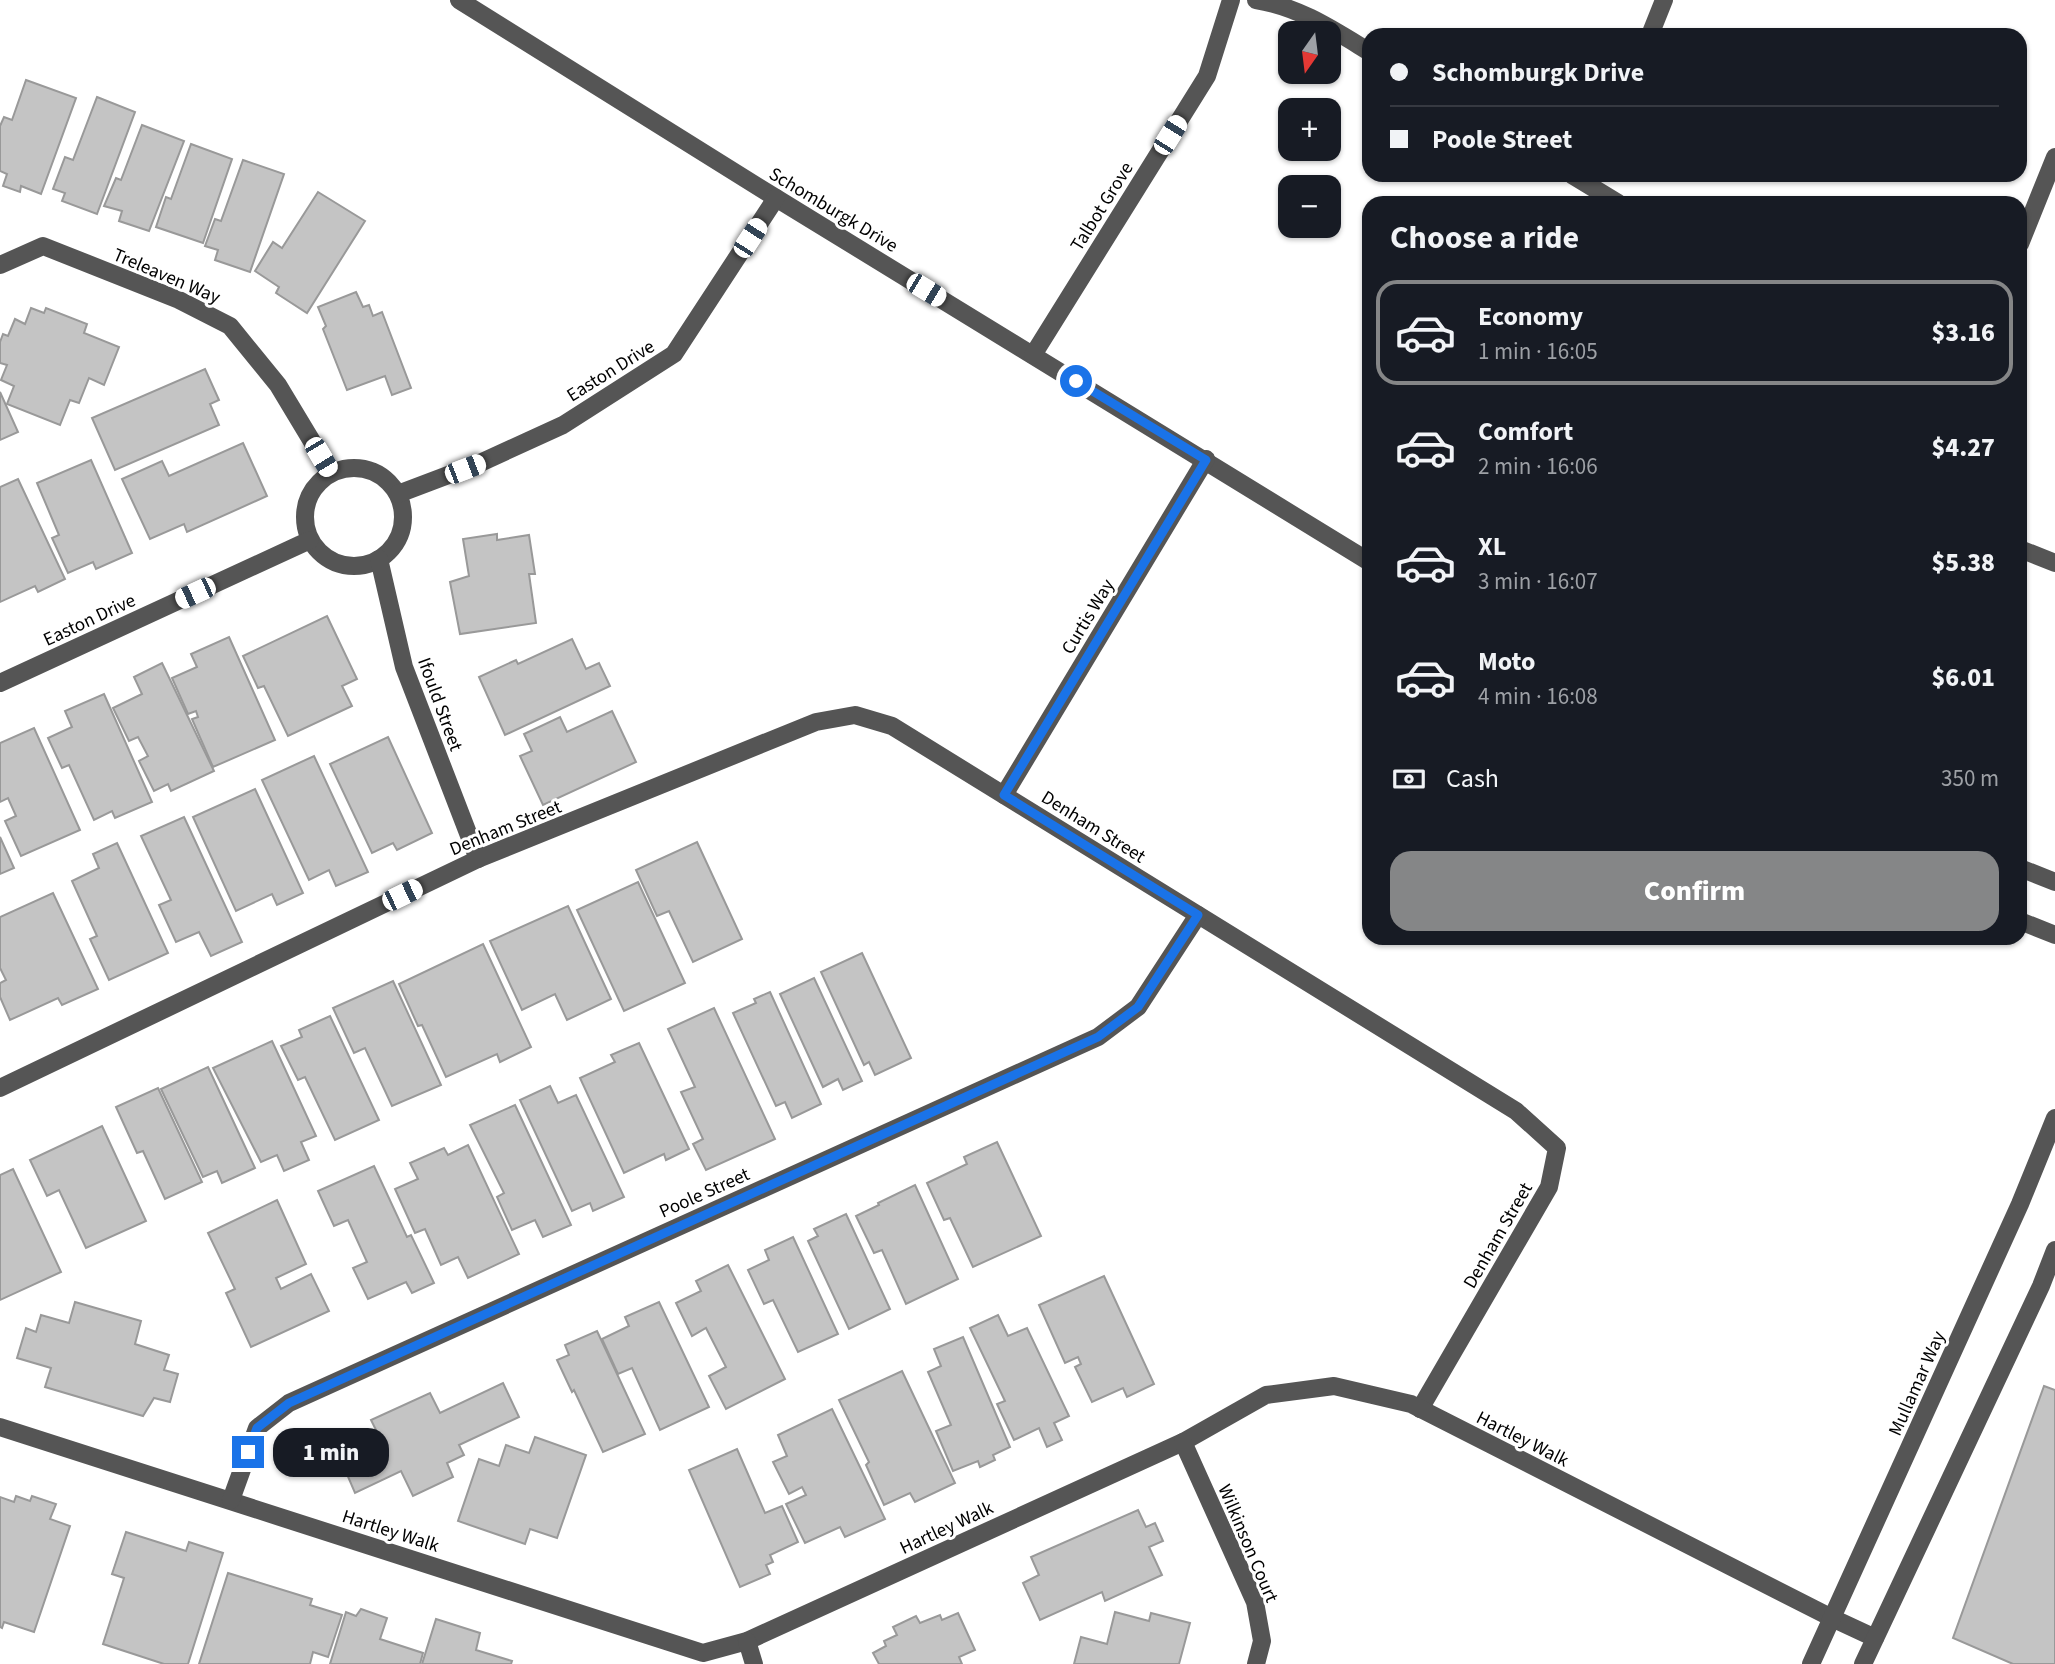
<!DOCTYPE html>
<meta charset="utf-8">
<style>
body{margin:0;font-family:"Source Sans 3",sans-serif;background:#20242c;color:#f1f3f6;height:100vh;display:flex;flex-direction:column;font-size:26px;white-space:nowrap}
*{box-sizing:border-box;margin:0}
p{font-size:23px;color:#9ea1a6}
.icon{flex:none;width:38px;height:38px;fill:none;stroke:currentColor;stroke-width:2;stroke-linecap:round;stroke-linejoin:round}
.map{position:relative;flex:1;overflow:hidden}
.side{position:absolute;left:1362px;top:196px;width:665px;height:749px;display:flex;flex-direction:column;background:#171b24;border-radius:21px;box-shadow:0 2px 5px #0004}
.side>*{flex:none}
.guide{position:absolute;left:1362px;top:28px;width:665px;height:154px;border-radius:21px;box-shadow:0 2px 5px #0004;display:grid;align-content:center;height:154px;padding:0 28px;background:#171b24}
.needle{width:46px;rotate:194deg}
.fabs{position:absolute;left:1278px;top:21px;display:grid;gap:14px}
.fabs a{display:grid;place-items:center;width:63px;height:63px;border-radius:14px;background:#171b24;box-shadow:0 2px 5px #0004;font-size:35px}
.end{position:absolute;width:32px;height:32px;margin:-16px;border:9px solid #1a73e8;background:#fff;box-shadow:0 0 0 4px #fff}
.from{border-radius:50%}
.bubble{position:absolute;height:49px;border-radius:21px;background:#171b24;box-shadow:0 2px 5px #0004;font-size:23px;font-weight:800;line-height:49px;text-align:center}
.car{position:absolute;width:21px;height:42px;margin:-21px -10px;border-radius:9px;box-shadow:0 0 5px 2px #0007;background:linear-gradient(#fff 24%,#345 0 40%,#fff 0 76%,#345 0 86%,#fff 0)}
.guide b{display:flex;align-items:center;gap:24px;height:66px;font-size:26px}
.guide b+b{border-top:2px solid #363941}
.guide i{width:18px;height:18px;background:#f1f3f6}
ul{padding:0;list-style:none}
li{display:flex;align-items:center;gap:21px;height:105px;margin:0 14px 10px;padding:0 14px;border:4px solid transparent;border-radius:21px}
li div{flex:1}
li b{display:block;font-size:26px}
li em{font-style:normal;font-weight:800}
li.selected{border-color:#858687}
li>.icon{width:63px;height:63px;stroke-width:1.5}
h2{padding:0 28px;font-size:32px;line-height:84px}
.pay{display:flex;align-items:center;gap:18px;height:77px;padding:0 28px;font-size:26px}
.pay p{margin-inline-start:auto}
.action{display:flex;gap:14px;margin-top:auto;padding:14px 28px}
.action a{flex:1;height:80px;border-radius:21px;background:#858687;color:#fff;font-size:28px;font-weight:800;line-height:80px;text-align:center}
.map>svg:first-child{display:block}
.building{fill:#c4c4c4;stroke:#999;stroke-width:2}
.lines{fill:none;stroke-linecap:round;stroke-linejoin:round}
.minor{stroke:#555;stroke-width:18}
.route{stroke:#1a73e8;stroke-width:9}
.labels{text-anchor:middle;stroke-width:6;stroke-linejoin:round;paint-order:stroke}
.street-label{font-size:19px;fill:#000;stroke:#fff}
</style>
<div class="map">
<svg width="2055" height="1664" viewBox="0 0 2055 1664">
<rect width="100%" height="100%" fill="#fff"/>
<!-- building -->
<g class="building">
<path d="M26,80l50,18 -35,96 -20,-8 -1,6 -17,-6 4,-12 -7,-3v-45l4,-9 8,3z"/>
<path d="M97,97l38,15 -38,102 -35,-13 3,-8 -12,-4 12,-32 8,3z"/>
<path d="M142,125l42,16 -35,90 -30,-10 3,-10 -18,-5 12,-28 5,2z"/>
<path d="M191,144l41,15 -29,84 -47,-16 10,-30 5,2z"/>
<path d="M243,160l41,14 -34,98 -35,-12 3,-10 -13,-4 10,-27 6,2z"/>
<path d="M318,192l47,29 -58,92 -31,-20 3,-6 -24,-16 18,-29 9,6z"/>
<path d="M356,292l7,15 6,-2 4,11 9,-4 29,76 -19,7 -7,-19 -38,14 -24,-61 3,-3 -8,-19z"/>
<path d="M31,308l13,5 2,-5 41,16 -3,9 35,14 -15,38 -15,-7 -10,25 -9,-3 -10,25 -53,-21 7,-18 -13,-6 6,-15 -7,-2v-21l3,-8 5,2 7,-17 10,5z"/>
<path d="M205,369l14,31 -9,4 9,21 -104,45 -23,-52z"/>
<path d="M0,392l18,40 -18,8z"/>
<path d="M243,443l24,53 -80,36 -3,-8 -34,15 -28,-60 40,-18 7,15z"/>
<path d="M91,460l41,93 -36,16 -3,-7 -25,11 -16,-35 7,-3 -22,-52z"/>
<path d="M18,479l47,100 -27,13 -3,-6 -35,16v-115z"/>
<path d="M497,534v6l32,-5 6,39h-6l7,49 -76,11 -10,-52 19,-6 -6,-37z"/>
<path d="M327,616l30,63 -15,7 10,20 -64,30 -24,-50 -6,2 -15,-32z"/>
<path d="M229,637l46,103 -62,27 -21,-48 6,-2 -2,-6 -8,3 -16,-36 25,-11 -6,-13z"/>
<path d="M572,639l14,30 13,-6 11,23 -105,49 -26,-58 37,-17 2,4z"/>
<path d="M162,663l52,108 -43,20 -3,-7 -14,7 -15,-30 9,-5 -10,-19 -9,4 -16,-33 29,-14 -8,-17z"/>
<path d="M104,694l48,108 -37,16 -3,-7 -18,9 -25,-55 -7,3 -14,-30 24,-11 -7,-16z"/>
<path d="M612,711l24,51 -93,43 -23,-49 12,-5 -8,-17 36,-17 7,15z"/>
<path d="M34,728l46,102 -59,26 -16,-35 11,-5 -8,-18 -8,4v-59z"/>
<path d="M388,737l44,96 -35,17 -4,-7 -21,10 -42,-89z"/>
<path d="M314,756l54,116 -32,14 -7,-16 -20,10 -47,-100z"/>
<path d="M255,789l48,104 -26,12 -5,-11 -36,17 -43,-94z"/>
<path d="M184,817l58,125 -31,14 -12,-24 -23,10 -17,-37 12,-5 -30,-64z"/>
<path d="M0,837l14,31 -14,6z"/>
<path d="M697,842l45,97 -49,23 -24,-51 -12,5 -21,-46z"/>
<path d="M117,843l51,110 -59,27 -19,-41 7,-3 -25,-55 27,-13 -6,-14z"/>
<path d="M638,882l47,101 -61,28 -47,-101z"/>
<path d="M53,893l45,96 -36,16 -4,-7 -48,22 -10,-23v-14l6,-3 -6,-12v-51z"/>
<path d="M568,906l43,93 -44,21 -12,-26 -33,16 -32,-69z"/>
<path d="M483,944l48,103 -31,15 -3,-8 -51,23 -24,-52 -4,1 -19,-42z"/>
<path d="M862,953l49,105 -36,17 -6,-13 -5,3 -43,-93z"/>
<path d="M814,978l48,103 -19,9 -5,-11 -15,8 -43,-93z"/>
<path d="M393,981l48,104 -49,21 -27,-58 -11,5 -21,-45z"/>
<path d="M770,992l51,112 -29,14 -7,-16 -9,4 -43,-93 23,-10 -2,-4z"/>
<path d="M714,1008l61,131 -69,31 -13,-26 10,-5 -22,-47 14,-5 -27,-58z"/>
<path d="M330,1016l49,104 -44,20 -30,-63 -7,3 -17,-34 21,-9 -3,-7z"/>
<path d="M272,1041l44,95 -15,6 8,18 -25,11 -7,-16 -16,7 -48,-94z"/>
<path d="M639,1043l50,106 -23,11 -2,-6 -40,19 -44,-95 35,-16 -4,-7z"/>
<path d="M208,1067l47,101 -33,15 -5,-12 -14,6 -42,-88z"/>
<path d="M550,1086l8,17 18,-8 48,102 -31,14 -3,-8 -18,8 -52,-111z"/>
<path d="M158,1088l44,94 -37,17 -22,-48 -6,2 -21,-46z"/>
<path d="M515,1105l56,120 -28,12 -8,-17 -23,10 -15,-33 7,-4 -34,-68z"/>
<path d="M102,1126l44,95 -60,27 -27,-58 -12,6 -17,-36z"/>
<path d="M997,1142l44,94 -68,31 -23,-49 -6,2 -17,-37 40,-19 -3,-7z"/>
<path d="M468,1145l51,109 -51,24 -10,-21 -17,8 -16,-36 -10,4 -20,-44 23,-10 -8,-16 34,-15 4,7z"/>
<path d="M374,1166l33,71 4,-2 23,48 -22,10 -6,-11 -38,17 -15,-31 14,-6 -19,-42 -14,6 -16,-35z"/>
<path d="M13,1169l48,103 -61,28v-125z"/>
<path d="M915,1185l43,94 -52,25 -24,-54 -8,3 -18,-37 23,-11 -1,-2z"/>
<path d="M277,1200l29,64 -30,14 5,11 30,-15 18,37 -78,36 -25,-54 9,-4 -27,-56z"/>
<path d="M846,1214l44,95 -41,20 -41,-88 10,-5 -4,-7z"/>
<path d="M793,1237l45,97 -40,18 -25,-52 -9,4 -16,-34 21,-10 -4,-10z"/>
<path d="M728,1265l57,114 -59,30 -17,-33 17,-9 -20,-39 -14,8 -16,-33 25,-12 -5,-10z"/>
<path d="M1104,1276l50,108 -27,13 -4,-9 -31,14 -17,-35 6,-3 -3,-7 -13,6 -26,-58z"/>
<path d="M75,1302l66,19 -6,23 34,11 -5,15 14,4 -8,28 -16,-4 -11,18 -98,-29 6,-19 -34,-10 9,-30 10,4 5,-17 28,8z"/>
<path d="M659,1302l50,105 -49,23 -28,-62 -14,6 -16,-35 27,-13 -4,-9z"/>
<path d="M998,1315l10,21 19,-8 42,88 -15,7 8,17 -15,7 -8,-19 -25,12 -17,-36 8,-3 -35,-73z"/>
<path d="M597,1331l48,103 -42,18 -29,-62 -2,2 -15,-32 12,-5 -4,-10z"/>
<path d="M963,1337l47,110 -17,8 2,5 -15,7 -2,-6 -25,10 -17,-40 15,-6 -23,-53 13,-6 -7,-17z"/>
<path d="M902,1371l53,112 -40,19 -5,-9 -26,12 -18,-40 3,-3 -30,-62z"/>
<path d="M503,1383l16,34 -60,28 5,10 -17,8 6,14 -40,19 -12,-25 -46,22 -15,-35 41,-18 -10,-20 59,-27 10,20z"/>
<path d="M2044,1386l11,4v274h-42l-60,-26z"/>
<path d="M832,1409l53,110 -40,18 -5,-10 -35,16 -19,-39 20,-9 -4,-8 -13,7 -16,-32 14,-6 -9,-21z"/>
<path d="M535,1437l51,18 -29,83 -27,-9 -5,15 -67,-23 21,-62 20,7 7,-21 23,8z"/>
<path d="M737,1449l28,64 17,-7 16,36 -28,13 3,7 -7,3 4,9 -30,13 -51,-117z"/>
<path d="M16,1496l14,5 2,-5 24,8 -6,15 20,7 -36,106 -30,-10 -2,6 -2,-1v-130l14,5z"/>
<path d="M1138,1510l8,17 9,-4 8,18 -14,6 13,28 -57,26 -3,-9 -62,28 -17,-37 16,-8 -8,-18z"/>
<path d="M126,1532l60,19 3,-9 34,11 -35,111h-24l-61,-20 21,-66 -12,-4z"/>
<path d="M228,1573l84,26 -2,6 32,10 -14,42 -15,-5 -3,12h-111z"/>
<path d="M361,1609l26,9 -7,21 43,14 -3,11h-90l16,-52 10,4z"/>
<path d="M1115,1612l34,9 2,-8 39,10 -11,41h-105l7,-27 26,7z"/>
<path d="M958,1613l17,37 -16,7 3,7h-83l-6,-11 13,-7 -2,-5 13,-6 -4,-8 23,-11 4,7 20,-8 2,5z"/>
<path d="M436,1619l44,14 -4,17 36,11 -1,3h-89z"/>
</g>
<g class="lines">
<!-- minor -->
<g class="minor">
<path d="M459,0l317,198 592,363"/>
<path d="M1256,0c43,7 76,29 112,51"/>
<path d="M1650,35l14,-35"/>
<path d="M1572,175l46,28"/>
<path d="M2020,244l35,-87"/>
<path d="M0,265l43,-19 136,54 51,26 48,59 53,88"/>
<path d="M1033,355l174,-279 24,-76"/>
<circle cx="354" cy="517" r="49"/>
<path d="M398,494l82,-31 83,-38 111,-71 102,-156"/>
<path d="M2020,549l35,14"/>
<path d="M379,559l25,108 74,192"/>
<path d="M0,683l310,-143"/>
<path d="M1004,795l202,-336"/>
<path d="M2020,868l35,14"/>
<path d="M2020,921l35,14"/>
<path d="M0,1088l478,-229 338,-137 39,-7 37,11 624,385 41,37 -8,39 -129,222"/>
<path d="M0,1427l703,226 44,-12 436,-199 83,-47 68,-9 77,18 421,214 43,20"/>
<path d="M1183,1442l72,160 7,39 -6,23"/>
<path d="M231,1500l26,-72 32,-25 809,-366 40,-30 60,-92"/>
<path d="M747,1641l7,23"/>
<path d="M1811,1664l209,-460 35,-86"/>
<path d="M1863,1664l178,-378 14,-36"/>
</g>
</g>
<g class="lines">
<!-- route -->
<path class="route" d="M248,1452l9,-24 32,-25 809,-366 40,-30 60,-92 -194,-120 202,-335 -130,-79"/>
</g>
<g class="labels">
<!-- street labels -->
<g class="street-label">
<text transform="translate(1101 206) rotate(-58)" y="7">Talbot Grove</text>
<text transform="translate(834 209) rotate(31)" y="7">Schomburgk Drive</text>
<text transform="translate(167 275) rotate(23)" y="7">Treleaven Way</text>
<text transform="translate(610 370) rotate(-32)" y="7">Easton Drive</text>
<text transform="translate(1087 616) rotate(-59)" y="7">Curtis Way</text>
<text transform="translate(89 619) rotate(-25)" y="7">Easton Drive</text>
<text transform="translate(441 704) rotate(70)" y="7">Ifould Street</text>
<text transform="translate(1094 826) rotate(32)" y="7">Denham Street</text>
<text transform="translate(505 827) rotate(-22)" y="7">Denham Street</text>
<text transform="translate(704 1192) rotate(-24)" y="7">Poole Street</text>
<text transform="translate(1497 1235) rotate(-60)" y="7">Denham Street</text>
<text transform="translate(1916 1383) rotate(-66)" y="7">Mullamar Way</text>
<text transform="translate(1523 1438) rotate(27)" y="7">Hartley Walk</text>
<text transform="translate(946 1527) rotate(-25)" y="7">Hartley Walk</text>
<text transform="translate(391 1530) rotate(18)" y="7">Hartley Walk</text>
<text transform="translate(1249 1543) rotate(67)" y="7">Wilkinson Court</text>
</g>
</g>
</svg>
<div class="fabs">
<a><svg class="needle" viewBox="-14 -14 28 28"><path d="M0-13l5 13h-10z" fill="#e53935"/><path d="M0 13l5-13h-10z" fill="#9ea1a6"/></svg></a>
<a>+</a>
<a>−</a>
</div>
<i class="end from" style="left:1076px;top:381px"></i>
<i class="end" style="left:248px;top:1452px"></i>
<div class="bubble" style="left:273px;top:1428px;width:116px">1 min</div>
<i class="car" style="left:1170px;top:135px;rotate:32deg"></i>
<i class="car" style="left:750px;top:238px;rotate:33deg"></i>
<i class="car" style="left:926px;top:290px;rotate:121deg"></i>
<i class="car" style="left:321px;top:457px;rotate:149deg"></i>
<i class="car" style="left:465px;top:469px;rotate:69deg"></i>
<i class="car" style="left:195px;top:593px;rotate:245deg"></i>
<i class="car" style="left:402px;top:895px;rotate:64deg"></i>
<div class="guide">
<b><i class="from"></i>Schomburgk Drive</b>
<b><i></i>Poole Street</b>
</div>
<section class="side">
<h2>Choose a ride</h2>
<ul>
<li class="selected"><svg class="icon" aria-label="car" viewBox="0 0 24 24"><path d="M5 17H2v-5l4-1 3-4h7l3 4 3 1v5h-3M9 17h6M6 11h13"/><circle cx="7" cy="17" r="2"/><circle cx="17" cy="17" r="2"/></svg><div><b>Economy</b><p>1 min · 16:05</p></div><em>$3.16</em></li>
<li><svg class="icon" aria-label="car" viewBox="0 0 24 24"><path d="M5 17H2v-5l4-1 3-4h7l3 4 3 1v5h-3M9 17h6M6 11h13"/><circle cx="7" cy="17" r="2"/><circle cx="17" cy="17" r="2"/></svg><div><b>Comfort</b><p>2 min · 16:06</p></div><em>$4.27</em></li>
<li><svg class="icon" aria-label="car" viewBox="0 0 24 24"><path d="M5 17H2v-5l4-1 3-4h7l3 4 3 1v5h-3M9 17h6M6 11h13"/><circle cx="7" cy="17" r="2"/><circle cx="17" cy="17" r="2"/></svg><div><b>XL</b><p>3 min · 16:07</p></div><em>$5.38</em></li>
<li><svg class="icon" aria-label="car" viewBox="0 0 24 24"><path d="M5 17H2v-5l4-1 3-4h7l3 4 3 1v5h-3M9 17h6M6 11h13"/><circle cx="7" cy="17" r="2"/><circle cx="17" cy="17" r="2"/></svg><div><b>Moto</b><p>4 min · 16:08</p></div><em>$6.01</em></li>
</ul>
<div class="pay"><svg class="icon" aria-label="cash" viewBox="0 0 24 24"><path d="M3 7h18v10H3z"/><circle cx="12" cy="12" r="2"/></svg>Cash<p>350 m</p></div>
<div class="action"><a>Confirm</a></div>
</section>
</div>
